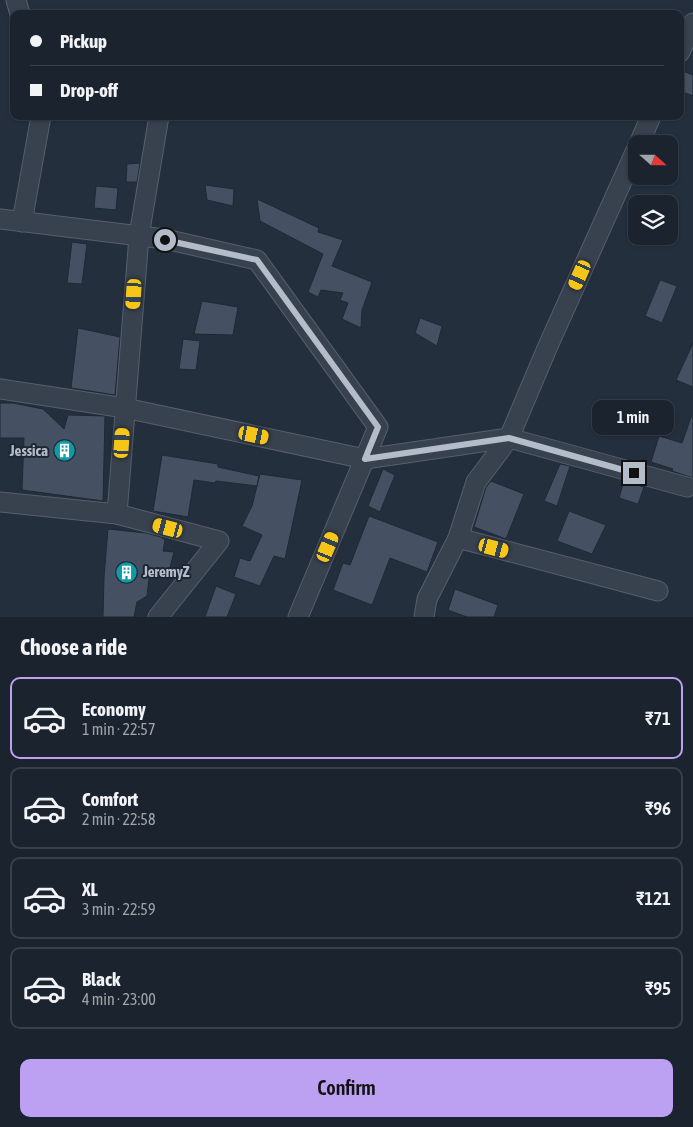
<!DOCTYPE html>
<meta charset="utf-8">
<style>
body{margin:0;font-family:"Asap Condensed",sans-serif;background:#242b36;color:#f1f3f6;height:100vh;display:flex;flex-direction:column;font-size:19px;white-space:nowrap}
*{box-sizing:border-box;margin:0}
p{font-size:16px;color:#a0a4aa}
.icon{flex:none;width:28px;height:28px;fill:none;stroke:currentColor;stroke-width:2;stroke-linecap:round;stroke-linejoin:round}
.map{position:relative;height:617px;overflow:hidden}
.side{display:flex;flex-direction:column;background:#1b232e;flex:1}
.side>*{flex:none}
.top-card{position:absolute;left:10px;top:10px;width:674px;height:110px;border-radius:10px;box-shadow:0 1px 4px #0004,0 0 0 1px #39404a;display:grid;align-content:center;height:110px;padding:0 20px;background:#1b232e}
.needle{width:32px;rotate:111deg}
.controls{position:absolute;left:628px;top:135px;display:grid;gap:10px}
.controls a{display:grid;place-items:center;width:50px;height:50px;border-radius:10px;background:#1b232e;box-shadow:0 1px 4px #0004,0 0 0 1px #39404a;font-size:25px}
.end{position:absolute;width:22px;height:22px;margin:-11px;border:6px solid #b4bcc9;background:#111;box-shadow:0 0 0 2px #111}
.from{border-radius:50%}
.bubble{position:absolute;height:35px;border-radius:10px;background:#1b232e;box-shadow:0 1px 4px #0004,0 0 0 1px #39404a;font-size:16px;font-weight:600;line-height:35px;text-align:center}
.car{position:absolute;width:15px;height:30px;margin:-15px -8px;border-radius:6px;box-shadow:0 0 4px 1px #0007;background:linear-gradient(#f5c518 24%,#345 0 40%,#f5c518 0 76%,#345 0 86%,#f5c518 0)}
.top-card b{display:flex;align-items:center;gap:18px;height:48px;font-size:19px}
.top-card b+b{border-top:1px solid #39404a}
.top-card i{width:12px;height:12px;background:#f1f3f6}
ul{padding:0;list-style:none}
li{display:flex;align-items:center;gap:15px;height:82px;margin:0 10px 8px;padding:0 10px;border:2px solid #39404a;border-radius:10px}
li div{flex:1}
li b{display:block;font-size:19px}
li em{font-style:normal;font-weight:600}
li.current{border-color:#bca0f2}
li>.icon{width:45px;height:45px;stroke-width:1.5}
h2{padding:0 20px;font-size:22px;line-height:60px}
.cta{display:flex;gap:10px;margin-top:auto;padding:10px 20px}
.cta a{flex:1;height:58px;border-radius:10px;background:#bca0f2;color:#111;font-size:20px;font-weight:600;line-height:58px;text-align:center}
.map>svg:first-child{display:block}
.building{fill:#455162;stroke:#1f2835}
.lines{fill:none;stroke-linecap:round;stroke-linejoin:round}
.minor-casing{stroke:#565f6c;stroke-width:21}
.minor{stroke:#38414e;stroke-width:19}
.route{stroke:#b4bcc9;stroke-width:6}
.labels{text-anchor:middle;stroke-width:4;stroke-linejoin:round;paint-order:stroke}
.poi-label{font-size:15px;font-weight:bold;fill:#b4bcc9;stroke:#1d2633;text-anchor:end}
</style>
<div class="map">
<svg width="693" height="617" viewBox="0 0 693 617">
<rect width="100%" height="100%" fill="#242f3e"/>
<!-- building -->
<g class="building">
<path d="M680,70l13,5v21l-13,-5z"/>
<path d="M140,163l-3,19h-11l1,-18z"/>
<path d="M205,185l29,4 -1,17 -26,-6z"/>
<path d="M96,186l22,2 -2,22 -22,-2z"/>
<path d="M257,199l62,29 -1,4 25,8 -11,26 40,16 -10,28 -1,18 -19,-9 6,-16 -8,-3 3,-7 -22,-3 -3,7 -10,-5 15,-38 -63,-33z"/>
<path d="M72,242l15,2 -5,40 -15,-1z"/>
<path d="M660,280l17,6 -15,37 -17,-7z"/>
<path d="M202,301l36,6 -5,28 -39,-1z"/>
<path d="M420,318l22,8 -5,20 -22,-13z"/>
<path d="M78,328l42,9 -5,58 -44,-7z"/>
<path d="M183,339l17,2 -4,29 -17,-1z"/>
<path d="M693,343v44l-17,-7z"/>
<path d="M0,403h13l30,6 21,20 4,-14 37,1 -2,85 -81,-11 2,-52h-24z"/>
<path d="M691,417h2v61l-21,-7 1,-2 -22,-7 8,-26 23,7z"/>
<path d="M162,455l56,9v3l41,9 -2,10 -41,-5 -1,2 -21,-3 -6,37 -35,-6z"/>
<path d="M560,464l10,2 -13,40 -13,-5z"/>
<path d="M383,469l12,6 -15,37 -12,-6z"/>
<path d="M260,474l42,6 -17,79 -11,-3 -14,30 -26,-9 6,-19 10,3 12,-26 -20,-9 10,-20z"/>
<path d="M491,481l33,13 -18,45 -32,-12 12,-40z"/>
<path d="M624,481l20,6 -6,17 -19,-6z"/>
<path d="M569,511l37,14 -14,29 -35,-13z"/>
<path d="M369,516l69,26 -11,30 -37,-14 -18,47 -39,-15 10,-27 7,2z"/>
<path d="M108,529l38,4 15,4 4,3 -2,11 11,1 -6,23 -18,-5 -3,26 -10,6 -3,15h-31l1,-40z"/>
<path d="M216,586l20,8 -9,23h-22z"/>
<path d="M455,589l43,16 -4,12h-27l-19,-7z"/>
</g>
<g class="lines">
<defs>
<g id="minor">
<path d="M16,0l4,14"/>
<path d="M680,52l13,-29"/>
<path d="M639,144l12,-28"/>
<path d="M0,219l165,20 92,21 121,167 -80,190"/>
<path d="M22,222l19,-106"/>
<path d="M0,389l125,19 240,51 144,-21 39,-92 88,-196"/>
<path d="M0,502l117,12"/>
<path d="M458,538l200,53"/>
<path d="M158,617l61,-76 -102,-27 22,-278 20,-120"/>
<path d="M424,617l3,-18 31,-61 18,-56 33,-44 178,49"/>
</g>
</defs>
<!-- minor casing -->
<use href="#minor" class="minor-casing"/>
<!-- minor -->
<use href="#minor" class="minor"/>
</g>
<g class="lines">
<!-- route -->
<path class="route" d="M165,240l92,20 121,167 -13,32 144,-21 125,35"/>
</g>
<!-- icons -->
<defs>
<symbol id="building-disc" viewBox="-11 -11 22 22"><circle r="9.5" fill="#0f9aa8" stroke="#1d2633"/><path d="M-4-6H4V6H1V3H-1V6H-4ZM-2.5-4.3h1.7v1.8h-1.7ZM.8-4.3h1.7v1.8H.8ZM-2.5-1h1.7V.8h-1.7ZM.8-1h1.7V.8H.8Z" fill="#fff"/></symbol>
</defs>
<g fill-rule="evenodd">
<use href="#building-disc" x="52" y="438" width="25" height="25"/>
<use href="#building-disc" x="114" y="560" width="25" height="25"/>
</g>
<g class="labels">
<!-- poi labels -->
<g class="poi-label">
<text x="48" y="456">Jessica</text>
<text x="143" y="577" text-anchor="start">JeremyZ</text>
</g>
</g>
</svg>
<div class="controls">
<a><svg class="needle" viewBox="-14 -14 28 28"><path d="M0-13l5 13h-10z" fill="#e53935"/><path d="M0 13l5-13h-10z" fill="#a0a4aa"/></svg></a>
<a><svg class="icon" aria-label="layers" viewBox="0 0 24 24"><path d="M12 4l9 5-9 5-9-5zM3 14l9 5 9-5"/></svg></a>
</div>
<i class="end from" style="left:165px;top:240px"></i>
<i class="end" style="left:634px;top:473px"></i>
<div class="bubble" style="left:592px;top:400px;width:82px">1 min</div>
<i class="car" style="left:580px;top:275px;rotate:204deg"></i>
<i class="car" style="left:134px;top:294px;rotate:184deg"></i>
<i class="car" style="left:254px;top:435px;rotate:102deg"></i>
<i class="car" style="left:122px;top:443px;rotate:4deg"></i>
<i class="car" style="left:168px;top:528px;rotate:285deg"></i>
<i class="car" style="left:328px;top:547px;rotate:23deg"></i>
<i class="car" style="left:494px;top:548px;rotate:105deg"></i>
<div class="top-card">
<b><i class="from"></i>Pickup</b>
<b><i></i>Drop-off</b>
</div>
</div>
<section class="side">
<h2>Choose a ride</h2>
<ul>
<li class="current"><svg class="icon" aria-label="car" viewBox="0 0 24 24"><path d="M5 17H2v-5l4-1 3-4h7l3 4 3 1v5h-3M9 17h6M6 11h13"/><circle cx="7" cy="17" r="2"/><circle cx="17" cy="17" r="2"/></svg><div><b>Economy</b><p>1 min · 22:57</p></div><em>₹71</em></li>
<li><svg class="icon" aria-label="car" viewBox="0 0 24 24"><path d="M5 17H2v-5l4-1 3-4h7l3 4 3 1v5h-3M9 17h6M6 11h13"/><circle cx="7" cy="17" r="2"/><circle cx="17" cy="17" r="2"/></svg><div><b>Comfort</b><p>2 min · 22:58</p></div><em>₹96</em></li>
<li><svg class="icon" aria-label="car" viewBox="0 0 24 24"><path d="M5 17H2v-5l4-1 3-4h7l3 4 3 1v5h-3M9 17h6M6 11h13"/><circle cx="7" cy="17" r="2"/><circle cx="17" cy="17" r="2"/></svg><div><b>XL</b><p>3 min · 22:59</p></div><em>₹121</em></li>
<li><svg class="icon" aria-label="car" viewBox="0 0 24 24"><path d="M5 17H2v-5l4-1 3-4h7l3 4 3 1v5h-3M9 17h6M6 11h13"/><circle cx="7" cy="17" r="2"/><circle cx="17" cy="17" r="2"/></svg><div><b>Black</b><p>4 min · 23:00</p></div><em>₹95</em></li>
</ul>
<div class="cta"><a>Confirm</a></div>
</section>
